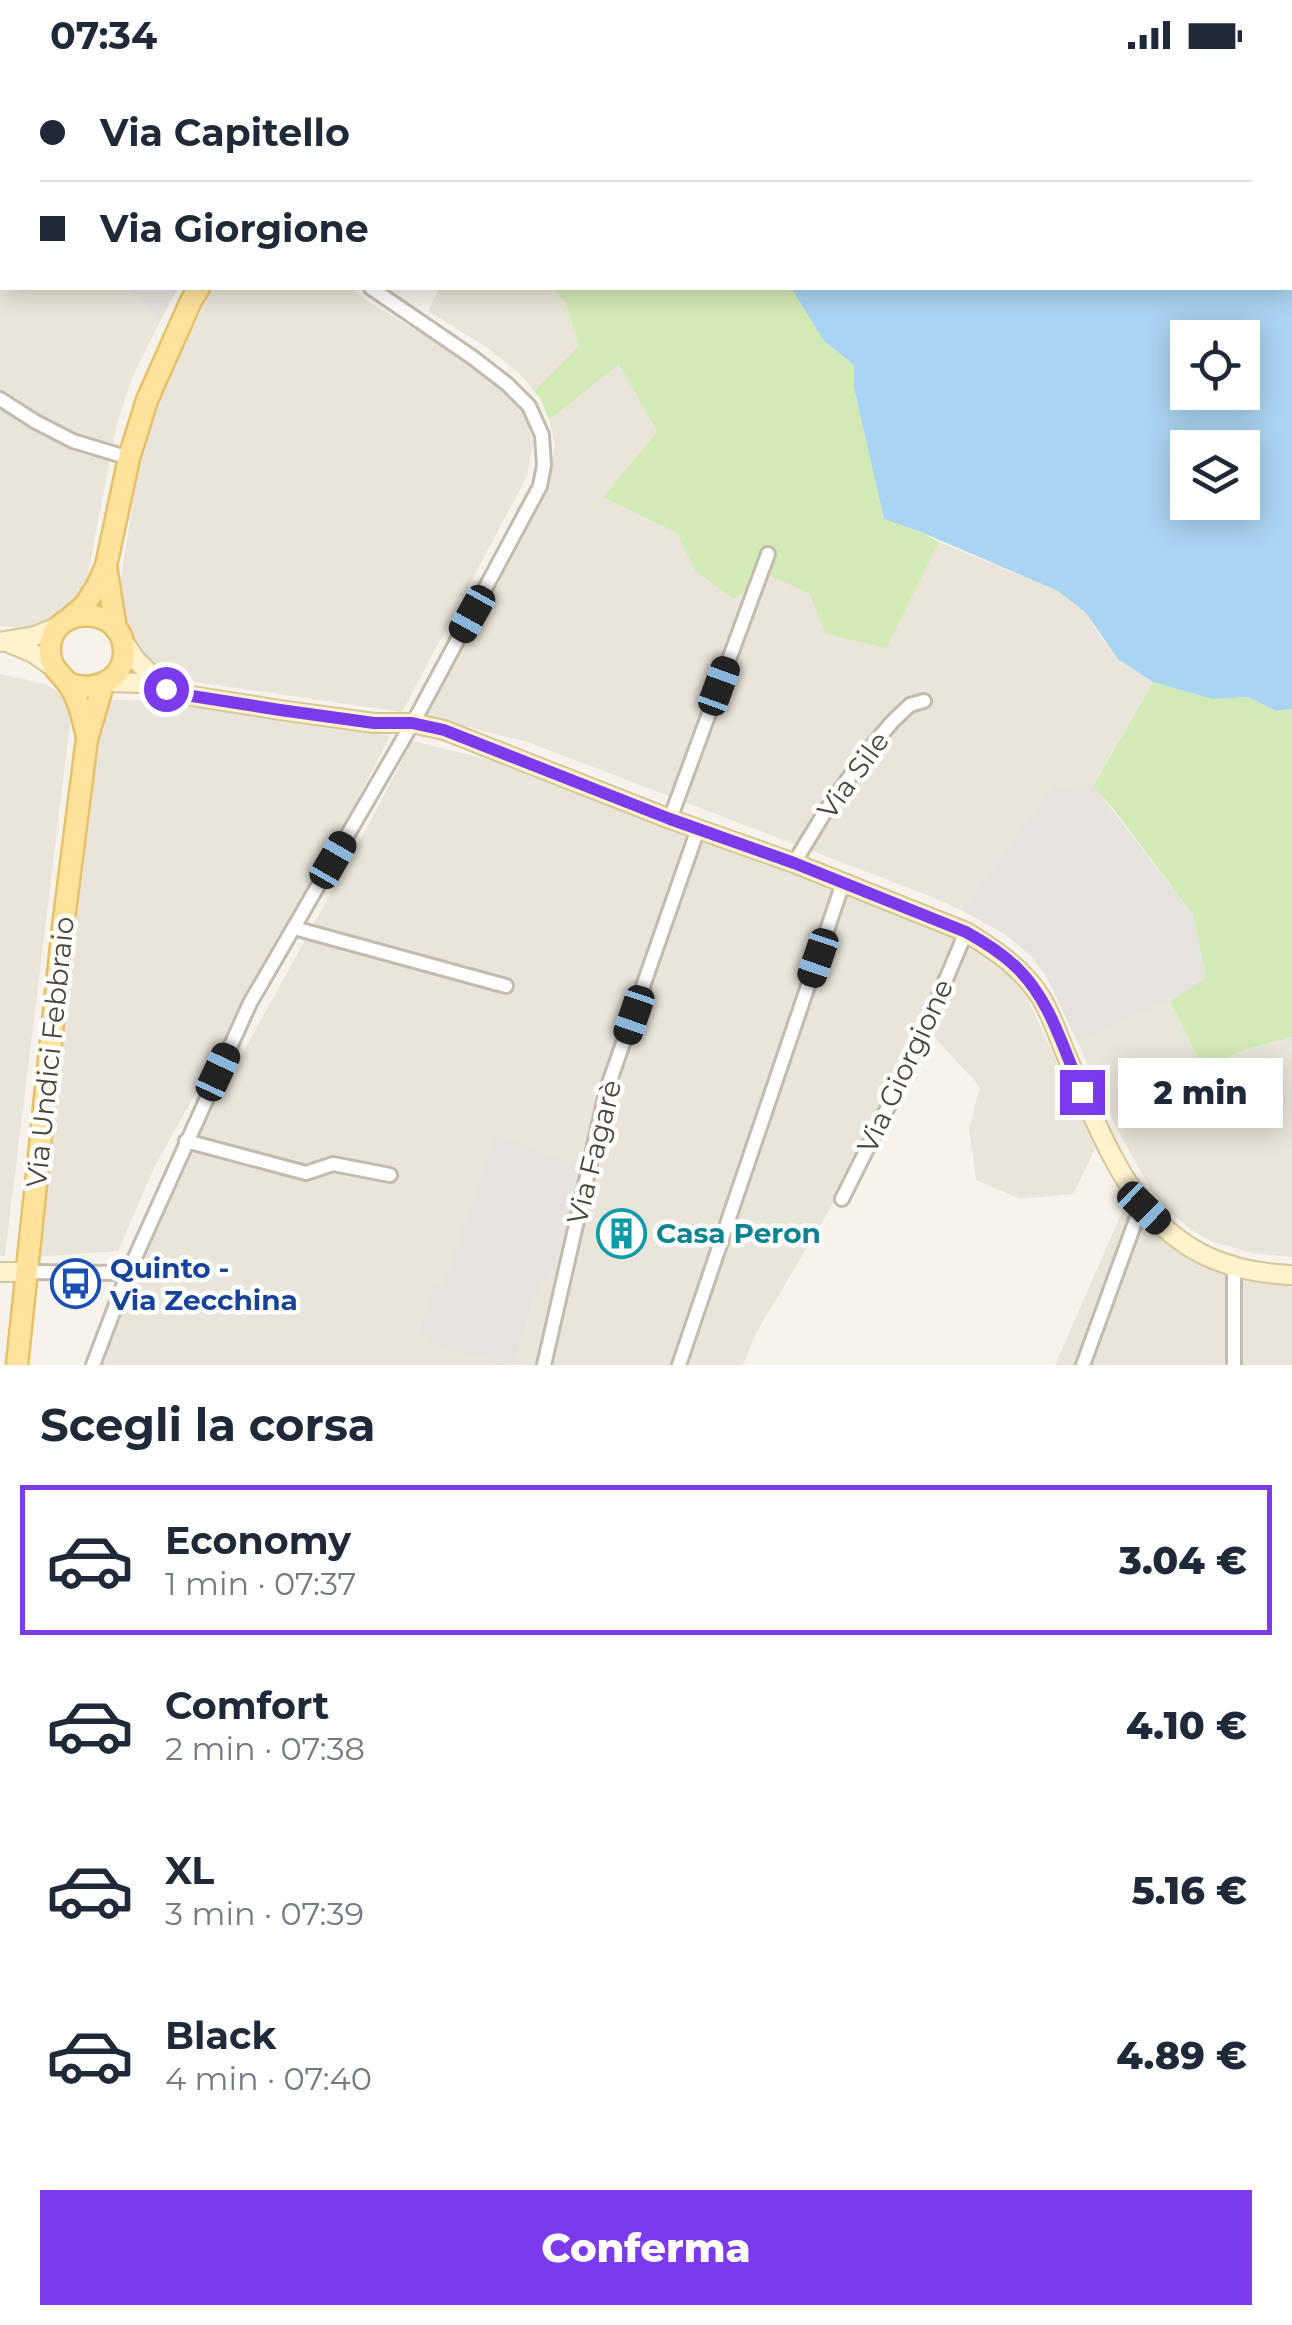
<!DOCTYPE html>
<html lang="it">
<meta charset="utf-8">
<style>
body{margin:0;font-family:Montserrat,sans-serif;background:#f2f2f3;color:#1f2937;height:100vh;display:flex;flex-direction:column;font-size:38px;white-space:nowrap}
*{box-sizing:border-box;margin:0}
p{font-size:32px;color:#747a83}
.icon{flex:none;width:55px;height:55px;fill:none;stroke:currentColor;stroke-width:2;stroke-linecap:round;stroke-linejoin:round}
.map{position:relative;height:1295px;overflow:hidden}
.sheet{display:flex;flex-direction:column;background:#fff;flex:1}
.sheet>*{flex:none}
.top-card{position:absolute;left:0px;top:0px;width:1292px;height:220px;box-shadow:0 5px 25px #0003;display:grid;align-content:center;height:220px;padding:0 40px;background:#fff}
.fabs{position:absolute;left:1170px;top:250px;display:grid;gap:20px}
.fabs a{display:grid;place-items:center;width:90px;height:90px;border-radius:0px;background:#fff;box-shadow:0 5px 25px #0003;font-size:50px}
.end{position:absolute;width:45px;height:45px;margin:-22px;border:12px solid #7c3aed;background:#fff;box-shadow:0 0 0 5px #fff}
.from{border-radius:50%}
.bubble{position:absolute;height:70px;border-radius:0px;background:#fff;box-shadow:0 5px 25px #0003;font-size:32px;font-weight:800;line-height:70px;text-align:center}
.car{position:absolute;width:30px;height:60px;margin:-30px -15px;border-radius:12px;box-shadow:0 0 8px 2px #0007;background:linear-gradient(#222 24%,#8ab4d8 0 40%,#222 0 76%,#8ab4d8 0 86%,#222 0)}
.top-card b{display:flex;align-items:center;gap:35px;height:95px;font-size:38px}
.top-card b+b{border-top:2px solid #e0e1e3}
.top-card i{width:25px;height:25px;background:#1f2937}
ul{padding:0;list-style:none}
li{display:flex;align-items:center;gap:30px;height:150px;margin:0 20px 15px;padding:0 20px;border:5px solid transparent;border-radius:0px}
li div{flex:1}
li b{display:block;font-size:38px}
li em{font-style:normal;font-weight:800}
li.selected{border-color:#7c3aed}
li>.icon{width:90px;height:90px;stroke-width:1.5}
h2{padding:0 40px;font-size:45px;line-height:120px}
.button{display:flex;gap:20px;margin-top:auto;padding:20px 40px}
.button a{flex:1;height:115px;border-radius:0px;background:#7c3aed;color:#fff;font-size:40px;font-weight:800;line-height:115px;text-align:center}
.status{display:flex;justify-content:space-between;align-items:center;height:70px;padding:0 50px;background:#fff;direction:ltr}
.status svg{height:28px;fill:currentColor}
.map>svg:first-child{display:block}
.residential{fill:#eae5da;fill-rule:evenodd}
.industrial{fill:#e6e2dd}
.green{fill:#d2eab5}
.water{fill:#a9d4f2;fill-rule:evenodd}
.lines{fill:none;stroke-linecap:round;stroke-linejoin:round}
.street-casing{stroke:#c2bbae;stroke-width:18}
.secondary-casing{stroke:#d6c79b;stroke-width:22}
.primary-casing{stroke:#e6c16a;stroke-width:25}
.street{stroke:#fff;stroke-width:12}
.secondary{stroke:#fff3cd;stroke-width:18}
.primary{stroke:#ffe39c;stroke-width:20}
.route{stroke:#7c3aed;stroke-width:12}
.labels{text-anchor:middle;stroke-width:9;stroke-linejoin:round;paint-order:stroke}
.street-label{font-size:28px;fill:#4b4439;stroke:#fff}
.culture-label{font-size:28px;font-weight:bold;fill:#0d838f;stroke:#fff;text-anchor:start}
.transit-label{font-size:28px;font-weight:bold;fill:#164399;stroke:#fff;text-anchor:start}
</style>
<div class="status"><b>07:34</b><svg viewBox="0 0 49 12"><path d="M0 12V9h3v3zM5 12V6h3v6zM10 12V3h3v9zM15 12V0h3v12zM26 1h20v11H26zM47 4h2v5h-2z"/></svg></div>
<div class="map">
<svg width="1292" height="1295" viewBox="0 0 1292 1295">
<rect width="100%" height="100%" fill="#f6f3ec"/>
<!-- residential -->
<g class="residential">
<path d="M2,127v91h122l24,21 11,14 -27,55 -16,49 -29,152 -8,18 -33,23 -19,9 -27,-3v-427z"/>
<path d="M213,218h139l14,12 110,66 32,27 14,18 8,18 3,16 -6,31 -125,236 -234,-34 -18,-15 -14,-19 -18,-43 17,-114 11,-52 14,-45z"/>
<path d="M440,218h112l14,15 13,43 -45,45 -10,-13 -36,-30 -60,-37z"/>
<path d="M619,293l38,69 -53,65 73,36 18,38 69,3 45,19 78,55 52,-106 119,49 10,6 17,15 14,23 19,23 35,24 -60,103 -41,2 -91,123 -39,-17 -397,-152 -101,-24 124,-233 7,-39 -6,-25z"/>
<path d="M0,604l46,10 15,10 10,22 -66,540h-5z"/>
<path d="M115,630l47,1 228,35 -37,72 -199,360 -36,83 -82,6 65,-537 6,-16z"/>
<path d="M412,671l104,25 396,151 32,14 47,25 21,18 12,17 72,156 -23,47 -53,5 -44,-19 -7,-51 11,-42 -59,-65 -48,114 -118,199 -12,30h-644l42,-112 33,-75 198,-360zM598,1105l-25,107 -22,-11 -18,30 -19,63 -79,-81 9,2z"/>
<path d="M1170,931l33,67 44,-19 45,-12v220l-39,-4 -40,-11 -20,-11 -29,-24 -13,-17 -46,-84 -27,-63z"/>
<path d="M1127,1131l19,25 32,27 25,13 45,12 44,5v82h-237z"/>
</g>
<!-- industrial -->
<g class="industrial">
<path d="M124,218h54l-19,35 -11,-14z"/>
<path d="M1093,715l100,130 13,64 -36,22 -92,42 -31,-65 -16,-22 -25,-21 -45,-25 91,-123z"/>
<path d="M495,1063l103,42 -25,107 -22,-11 -18,30 -19,64 -71,-16 -23,-17 14,-49 10,1z"/>
</g>
<!-- green -->
<g class="green">
<path d="M579,0h159l-1,2h-159z"/>
<path d="M552,218h239l33,53 30,24v23l30,131 37,13 18,10 -52,106 -61,-14 -17,-41 -45,-19 -30,25 -39,-28 -18,-38 -74,-36 54,-65 -38,-68 -70,56 -8,-20 -7,-9 45,-45 -13,-43z"/>
<path d="M1153,612l59,17 36,-2 28,14 16,-2v328l-45,12 -44,19 -33,-67 36,-23 -13,-63 -78,-104 -22,-25z"/>
</g>
<!-- water -->
<path class="water" d="M738,0h554v639l-16,2 -28,-14 -36,2 -59,-17 -35,-23 -33,-47 -27,-21 -137,-59 -37,-13 -30,-131v-23l-30,-24 -33,-53h499v-216h-553zM1188,268h54v54h-54zM1188,378h54v54h-54z"/>
<g class="lines">
<defs>
<g id="street">
<path d="M0,329l36,23 37,19 56,17"/>
<path d="M670,749l98,-265"/>
<path d="M794,793l31,-51 42,-60 25,-30 18,-17 14,-4"/>
<path d="M294,858l212,58"/>
<path d="M186,1071l120,32 27,-9 57,11"/>
<path d="M842,1129l72,-144 52,-123"/>
<path d="M1234,1198v97"/>
<path d="M27,1202l101,1"/>
<path d="M93,1295l35,-92 122,-270 170,-293 120,-224 4,-21 -2,-30 -13,-29 -22,-22 -35,-27 -101,-69"/>
<path d="M544,1295l63,-276 91,-260"/>
<path d="M679,1295l164,-482"/>
<path d="M1083,1295l54,-148 7,-9"/>
</g>
<g id="secondary">
<path d="M121,568l15,22 30,29"/>
<path d="M0,572l35,-6 24,-10"/>
<path d="M7,572l26,11 20,14"/>
<path d="M107,612l33,1 52,13 88,14 94,13h38l32,7 226,89 124,44 172,69c28,17 56,36 74,64 12,19 19,43 28,63 49,112 82,211 224,216"/>
<path d="M0,1202h27"/>
</g>
<g id="primary">
<path d="M340,2l1,-2"/>
<path d="M106,496l10,63"/>
<path d="M69,549l16,-14 12,-19 9,-20 23,-108 18,-58 44,-99 8,-13"/>
<path d="M68,613c25,10 57,-2 56,-33 -2,-48 -78,-45 -74,3 1,16 11,20 19,32 10,14 14,35 18,51"/>
<path d="M17,1295l46,-438 24,-188 16,-54"/>
</g>
</defs>
<!-- street casing -->
<use href="#street" class="street-casing"/>
<!-- secondary casing -->
<use href="#secondary" class="secondary-casing"/>
<!-- primary casing -->
<use href="#primary" class="primary-casing"/>
<!-- street -->
<use href="#street" class="street"/>
<!-- secondary -->
<use href="#secondary" class="secondary"/>
<!-- primary -->
<use href="#primary" class="primary"/>
</g>
<g class="lines">
<!-- route -->
<path class="route" d="M166,619l26,7 88,14 94,13h38l32,7 226,89 124,44 172,69c18,10 36,21 51,36 33,31 47,83 65,124"/>
</g>
<!-- icons -->
<defs>
<symbol id="building-ring" viewBox="-11 -11 22 22"><circle r="9.5" fill="#fff" stroke="#0f9aa8" stroke-width="1.5"/><path d="M-4-6H4V6H1V3H-1V6H-4ZM-2.5-4.3h1.7v1.8h-1.7ZM.8-4.3h1.7v1.8H.8ZM-2.5-1h1.7V.8h-1.7ZM.8-1h1.7V.8H.8Z" fill="#0f9aa8"/></symbol>
<symbol id="bus-ring" viewBox="-11 -11 22 22"><circle r="9.5" fill="#fff" stroke="#1a4fb4" stroke-width="1.5"/><path d="M-5-6H5V4H4V6H2V4H-2V6H-4V4H-5ZM-3.5-4V0h7V-4ZM-3.5 1.2v1.5H-2V1.2ZM2 1.2v1.5H3.5V1.2Z" fill="#1a4fb4"/></symbol>
</defs>
<g fill-rule="evenodd">
<use href="#building-ring" x="594" y="1136" width="55" height="55"/>
<use href="#bus-ring" x="48" y="1186" width="55" height="55"/>
</g>
<g class="labels">
<!-- street labels -->
<g class="street-label">
<text transform="translate(853 705) rotate(-54)" y="10">Via Sile</text>
<text transform="translate(50 982) rotate(-84)" y="10">Via Undici Febbraio</text>
<text transform="translate(905 996) rotate(-65)" y="10">Via Giorgione</text>
<text transform="translate(594 1082) rotate(-76)" y="10">Via Fagarè</text>
</g>
<!-- culture labels -->
<g class="culture-label">
<text x="656" y="1173">Casa Peron</text>
</g>
<!-- transit labels -->
<g class="transit-label">
<text x="110" y="1208">Quinto -<tspan x="110" dy="32">Via Zecchina</tspan></text>
</g>
</g>
</svg>
<div class="fabs">
<a><svg class="icon" aria-label="locate" viewBox="0 0 24 24"><circle cx="12" cy="12" r="6"/><path d="M12 2v4M12 18v4M2 12h4M18 12h4"/></svg></a>
<a><svg class="icon" aria-label="layers" viewBox="0 0 24 24"><path d="M12 4l9 5-9 5-9-5zM3 14l9 5 9-5"/></svg></a>
</div>
<i class="end from" style="left:166px;top:619px"></i>
<i class="end" style="left:1082px;top:1022px"></i>
<div class="bubble" style="left:1118px;top:988px;width:165px">2 min</div>
<i class="car" style="left:472px;top:544px;rotate:209deg"></i>
<i class="car" style="left:719px;top:616px;rotate:20deg"></i>
<i class="car" style="left:333px;top:790px;rotate:30deg"></i>
<i class="car" style="left:818px;top:888px;rotate:199deg"></i>
<i class="car" style="left:634px;top:945px;rotate:199deg"></i>
<i class="car" style="left:218px;top:1002px;rotate:25deg"></i>
<i class="car" style="left:1144px;top:1138px;rotate:134deg"></i>
<div class="top-card">
<b><i class="from"></i>Via Capitello</b>
<b><i></i>Via Giorgione</b>
</div>
</div>
<section class="sheet">
<h2>Scegli la corsa</h2>
<ul>
<li class="selected"><svg class="icon" aria-label="car" viewBox="0 0 24 24"><path d="M5 17H2v-5l4-1 3-4h7l3 4 3 1v5h-3M9 17h6M6 11h13"/><circle cx="7" cy="17" r="2"/><circle cx="17" cy="17" r="2"/></svg><div><b>Economy</b><p>1 min · 07:37</p></div><em>3.04 €</em></li>
<li><svg class="icon" aria-label="car" viewBox="0 0 24 24"><path d="M5 17H2v-5l4-1 3-4h7l3 4 3 1v5h-3M9 17h6M6 11h13"/><circle cx="7" cy="17" r="2"/><circle cx="17" cy="17" r="2"/></svg><div><b>Comfort</b><p>2 min · 07:38</p></div><em>4.10 €</em></li>
<li><svg class="icon" aria-label="car" viewBox="0 0 24 24"><path d="M5 17H2v-5l4-1 3-4h7l3 4 3 1v5h-3M9 17h6M6 11h13"/><circle cx="7" cy="17" r="2"/><circle cx="17" cy="17" r="2"/></svg><div><b>XL</b><p>3 min · 07:39</p></div><em>5.16 €</em></li>
<li><svg class="icon" aria-label="car" viewBox="0 0 24 24"><path d="M5 17H2v-5l4-1 3-4h7l3 4 3 1v5h-3M9 17h6M6 11h13"/><circle cx="7" cy="17" r="2"/><circle cx="17" cy="17" r="2"/></svg><div><b>Black</b><p>4 min · 07:40</p></div><em>4.89 €</em></li>
</ul>
<div class="button"><a>Conferma</a></div>
</section>
